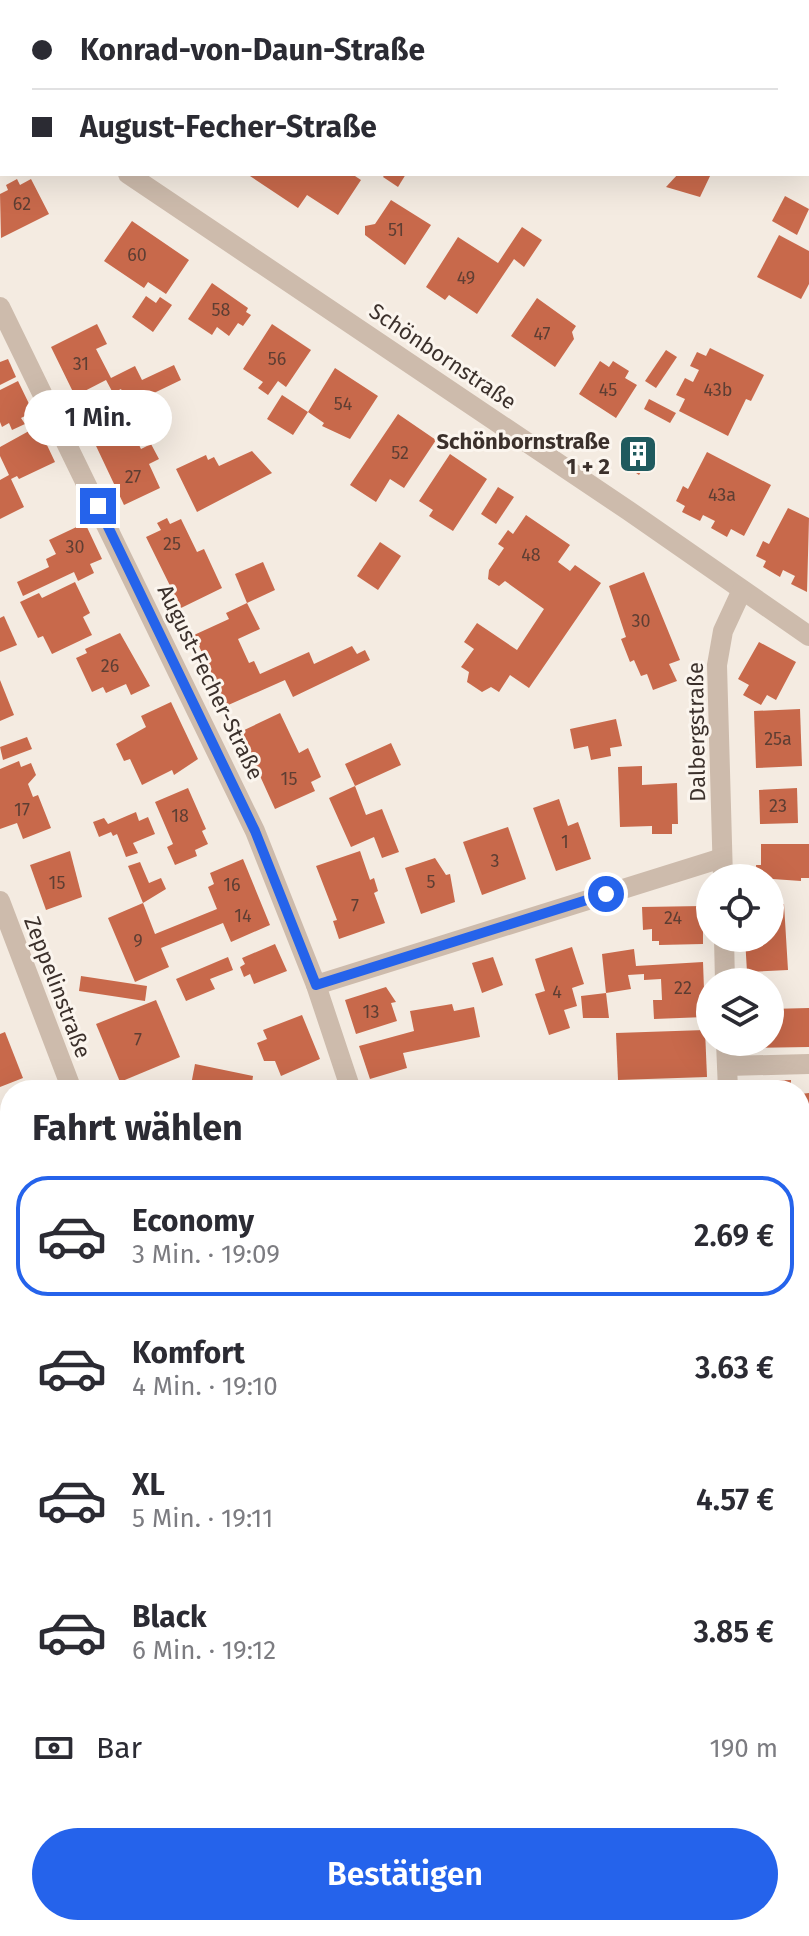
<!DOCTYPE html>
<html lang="de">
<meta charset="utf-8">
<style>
body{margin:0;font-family:"Fira Sans",sans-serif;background:#f2f2f3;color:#2b2b33;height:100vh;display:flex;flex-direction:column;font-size:30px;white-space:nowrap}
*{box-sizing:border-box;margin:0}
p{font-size:26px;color:#7c7c81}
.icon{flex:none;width:44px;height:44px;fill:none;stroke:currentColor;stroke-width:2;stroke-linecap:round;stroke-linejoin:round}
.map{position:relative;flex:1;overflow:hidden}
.sheet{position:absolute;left:0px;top:1080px;width:810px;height:856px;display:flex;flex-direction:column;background:#fff;border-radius:32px 32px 0 0;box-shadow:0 8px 32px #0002}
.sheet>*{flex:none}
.guide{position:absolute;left:0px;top:0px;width:810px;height:176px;box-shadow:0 8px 32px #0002;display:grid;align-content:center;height:176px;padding:0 32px;background:#fff}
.buttons{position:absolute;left:696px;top:864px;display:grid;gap:16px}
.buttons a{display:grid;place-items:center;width:88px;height:88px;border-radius:50%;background:#fff;box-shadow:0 8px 32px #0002;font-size:40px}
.end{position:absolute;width:36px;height:36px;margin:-18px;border:10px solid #2563eb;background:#fff;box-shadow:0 0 0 4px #fff}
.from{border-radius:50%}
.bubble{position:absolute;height:56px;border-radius:28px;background:#fff;box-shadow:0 8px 32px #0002;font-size:26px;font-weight:600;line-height:56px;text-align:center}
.guide b{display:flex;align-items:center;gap:28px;height:76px;font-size:30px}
.guide b+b{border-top:2px solid #e1e1e2}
.guide i{width:20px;height:20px;background:#2b2b33}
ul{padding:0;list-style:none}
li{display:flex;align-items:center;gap:24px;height:120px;margin:0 16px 12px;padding:0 16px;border:4px solid transparent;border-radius:32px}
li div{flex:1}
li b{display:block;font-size:30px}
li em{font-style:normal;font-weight:600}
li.active{border-color:#2563eb}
li>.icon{width:72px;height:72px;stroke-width:1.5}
h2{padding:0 32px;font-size:36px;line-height:96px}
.pay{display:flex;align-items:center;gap:20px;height:88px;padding:0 32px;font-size:30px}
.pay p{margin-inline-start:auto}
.action{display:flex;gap:16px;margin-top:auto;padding:16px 32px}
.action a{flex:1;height:92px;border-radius:48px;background:#2563eb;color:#fff;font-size:32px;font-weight:600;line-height:92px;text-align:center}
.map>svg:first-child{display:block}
.green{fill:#b8c4a0}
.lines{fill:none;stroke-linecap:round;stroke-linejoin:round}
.stream{stroke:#7fb0b2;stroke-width:9}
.building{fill:#c8694b}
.path{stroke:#b9a596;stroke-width:5;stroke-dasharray:4 4;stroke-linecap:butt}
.minor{stroke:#cdbbac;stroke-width:20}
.route{stroke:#2563eb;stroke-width:10}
.labels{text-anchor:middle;stroke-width:6;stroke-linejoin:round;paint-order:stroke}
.number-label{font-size:18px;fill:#5e3e33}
.street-label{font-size:22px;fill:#3b302b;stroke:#fbf5ee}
.poi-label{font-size:22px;font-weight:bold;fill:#3b302b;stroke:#fbf5ee;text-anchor:end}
</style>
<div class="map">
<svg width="809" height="1936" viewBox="0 0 809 1936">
<rect width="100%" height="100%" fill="#f4ebe1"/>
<!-- green -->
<path class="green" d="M809,1747v189l-16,-10h7v-168z"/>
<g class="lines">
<!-- stream -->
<g class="stream">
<path d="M0,1896l10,15"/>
<path d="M21,1926l7,10"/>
</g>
</g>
<!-- building -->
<g class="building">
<path d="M247,174h105l9,6 -23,35 -31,-20 -9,13z"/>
<path d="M385,174h21l-8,13 -15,-10z"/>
<path d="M678,174h33l-11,23 -34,-10z"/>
<path d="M17,179l3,6 11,-6 18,35 -48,24 -1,-44 8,-4 -2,-5z"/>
<path d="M785,196l24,13 -12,26 -25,-14z"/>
<path d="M391,200l40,25 -26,40 -40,-30v-9l10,-2z"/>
<path d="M132,221l57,39 -23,34 -18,-12 -4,6 -40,-27z"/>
<path d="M522,227l20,13 -18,27 -10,-8 -37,55 -28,-19 -4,5 -19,-13 32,-50 40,26z"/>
<path d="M779,235l30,16v33l-8,15 -44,-22z"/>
<path d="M212,283l36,25 -2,4 5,3 -8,11 -5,-3 -9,13 -12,-9 -5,8 -24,-16z"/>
<path d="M146,296l10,7 4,-6 12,8 -19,27 -21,-15z"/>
<path d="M537,298l39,28 -4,6 2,7 -19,28 -44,-31z"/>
<path d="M97,324l10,20 -11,5 15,29 24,-12 7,14 32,-15 7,15 -52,25 -8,-16 -8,4 -7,-13 -31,16 -24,-49z"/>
<path d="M272,324l39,26 -25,37 -8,-6 -10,14 -10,-7 5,-6 -20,-13z"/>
<path d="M710,348l54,27 -13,26 -5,-2 -18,37 -49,-25 6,-12 -9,-4 9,-17 8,4 6,-12 -9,-4 7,-14 9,4z"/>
<path d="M666,350l11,7 -21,31 -11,-7z"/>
<path d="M8,359l8,18 -16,8v-23z"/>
<path d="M600,361l9,6 4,-6 16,10 -4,7 12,7 -21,33 -37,-24z"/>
<path d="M335,368l43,28 -28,43 -28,-13 2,-3 -16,-11 -15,23 -26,-16 15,-24 26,17z"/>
<path d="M18,381l15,31 -12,6 4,6 -13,6 -3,-7 -7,4 -2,-5v-32z"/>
<path d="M649,399l27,14 -6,10 -26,-14z"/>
<path d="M123,412l18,37 10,-5 8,15 -10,5 11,24 -36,17 -36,-76z"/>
<path d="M398,414l38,26 -32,48 -14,-9 -14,23 -26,-17z"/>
<path d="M38,426l17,36 -36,17 -2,-3 -6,3 13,28 -24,12v-39l9,-5 -9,-19v-9z"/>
<path d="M638,435l19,12 -18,28 -19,-13z"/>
<path d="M252,451l20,22 -75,39 -21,-43 30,-14 2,5 6,-3 5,9z"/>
<path d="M707,452l64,33 -27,51 -13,-7 -4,8 -16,-9 4,-7 -12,-6 -3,6 -18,-9 3,-6 -9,-5 7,-15 5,3z"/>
<path d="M450,454l37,25 -34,52 -24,-15 4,-6 -14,-9z"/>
<path d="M498,487l16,10 -18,27 -15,-10z"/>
<path d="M788,508l21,10 -2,74 -16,-8 4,-8 -12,-6 -3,7 -17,-10 3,-6 -10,-5 7,-15 6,3z"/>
<path d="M526,515l44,30 -12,17 12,9 5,-6 26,18 -72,105 -19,-13 -11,17 -8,-5 -9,5 -15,-10 2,-10 -8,-5 13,-18 -10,-7 13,-19 40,27 27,-41 -39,-28 -6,5 -11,-7 1,-9 15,-22 -6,-4 10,-14 5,4z"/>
<path d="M167,518l3,6 11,-5 16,33 7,-3 18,39 -41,20 -35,-71 15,-7 -4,-7z"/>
<path d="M85,523l17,36 -12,5 4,9 -16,8 -4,-9 -51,24 -6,-14 32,-15 -3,-8 10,-5 -7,-14z"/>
<path d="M380,542l21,14 -23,34 -21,-14z"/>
<path d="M263,562l12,28 -28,13 -12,-29z"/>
<path d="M644,572l36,88 -11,4 8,17 -24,9 -6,-16 -6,2 -7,-16 -4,2 -9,-23 5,-2 -17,-51z"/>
<path d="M75,582l15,31 -7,4 9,18 -40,19 -9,-18 -5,2 -18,-36 19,-9 3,5z"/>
<path d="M247,603l13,26 -22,10 11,24 5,-2 6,13 49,-22 5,12 38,-18 5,8 8,-4 5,10 -77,37 -8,-17 -59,26 -32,-71 35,-16 -3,-6z"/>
<path d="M4,616l13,29 -17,7v-34z"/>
<path d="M120,633l30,53 -19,9 -5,-11 -20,9 -3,-6 -11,5 -16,-34 11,-5 -2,-4z"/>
<path d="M759,642l37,20 -20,38 -9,-5 -6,10 -18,-10 6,-10 -11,-6z"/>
<path d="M0,680l14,35 -14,6z"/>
<path d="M171,702l27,57 -24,16 -2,-5 -30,15 -12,-26 -6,2 -8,-17 30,-17 -5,-11z"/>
<path d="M800,709l2,57 -46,2 -2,-57z"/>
<path d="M280,713l19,40 9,-5 13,29 -10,5 4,9 -40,18 -24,-53h-6l-4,-8 5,-3 -6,-13z"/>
<path d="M616,719l6,27 -12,2 1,8 -20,4 -3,-14 -14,3 -4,-20z"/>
<path d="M27,737l5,12 -29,11 -3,-13z"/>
<path d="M391,743l10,22 -46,21 11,29 16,-6 17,43 -17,6 -8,-21 -23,10 -22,-49 26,-12 -10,-22z"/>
<path d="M19,761l2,6 10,-4 5,12 -8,9 5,13 5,-2 13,33 -28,11 -6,-16 -17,6v-60z"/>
<path d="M642,766v19l35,-2 1,41h-6v10h-20v-8l-32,1 -2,-60z"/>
<path d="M188,788l18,41 -4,2 6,13 -13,6 2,6 -22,9 -8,-18 6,-3 -18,-42z"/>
<path d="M797,788l1,35 -38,1 -1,-34z"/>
<path d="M559,799l9,27 10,-4 13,37 -35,12 -23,-63z"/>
<path d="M136,812l3,9 9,-4 7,17 -22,9 5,10 -12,4 -9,-23 -4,2 -2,-4 -12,5 -6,-15 11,-4 4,6z"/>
<path d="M508,827l18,52 -44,16 -19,-53z"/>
<path d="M761,844h48v34h-8v3l-44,-3 -1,-13h5z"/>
<path d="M70,851l12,46 -36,13 -16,-45z"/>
<path d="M360,851l10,29 4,-2 4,13 -4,2 11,30 -46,16 -6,-18 4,-1 -21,-54z"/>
<path d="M435,858l11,17 4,-1 5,28 -34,12 -16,-46z"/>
<path d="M243,859l27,66 -39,17 -8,-19 -62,25 8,19 -34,15 -27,-64 35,-15 -15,-37 12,-4 9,21 12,-5 5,11 -23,14 12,31 62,-25 -9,-22 6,-3 -4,-11z"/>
<path d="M770,904h14l4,66 -41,2 -2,-34h25z"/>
<path d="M703,906v38l-44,1v-4h-7v-12l-9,1 -1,-23z"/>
<path d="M275,944l12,27 -33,13 -4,-10 -6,3 -4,-10 5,-3 -3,-6z"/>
<path d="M572,947l12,37 -12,4 5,18 -13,4 6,18 -21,7 -14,-41 10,-3 -10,-32z"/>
<path d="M634,949l2,17 67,-4 2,55 -51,2 -1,-19h9l-1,-21 -17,1v-6l-16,1 3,14 -25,4 -4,-39z"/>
<path d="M228,957l5,13 -23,9 5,10 -29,12 -10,-22z"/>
<path d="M493,957l10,28 -21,8 -10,-30z"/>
<path d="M81,976l66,10 -2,15 -66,-10z"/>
<path d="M386,987l10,15 -5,1 6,18 -41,13 -11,-34z"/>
<path d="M606,993l3,25h-26l-2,-22z"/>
<path d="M156,1000l24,57 -60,25 -24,-58z"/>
<path d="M452,1004l2,7 20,-4 6,30 -77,16 4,15 -37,11 -11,-33 55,-15 -4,-20z"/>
<path d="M809,1008v39l-60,1v-6h21v-33z"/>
<path d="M302,1015l18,44 -39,17 -6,-15h-11l-7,-18 10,-4 -4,-9z"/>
<path d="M705,1030l2,47 -89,3 -2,-47z"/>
<path d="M5,1032l18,46 -23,9v-53z"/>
<path d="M195,1064l58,12 -2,14h-61z"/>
<path d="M791,1080v10h-41l-1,-9z"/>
<path d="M809,1093v43h-5l-4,-42z"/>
<path d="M10,1134v46l-7,3 -3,-23 6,-2 -6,-20z"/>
<rect x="800" y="1163" width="9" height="77"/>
<path d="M807,1333h2v43l-9,-2v-27l6,2z"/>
<path d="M800,1389l9,2v28l-9,-2z"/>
<path d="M800,1436l9,2v23l-9,22z"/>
<path d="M800,1510l9,3 -2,38 -7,-3z"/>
<path d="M801,1607l8,4v63l-9,-4z"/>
<path d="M231,1926h28l5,10h-27z"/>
<path d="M336,1926h55l6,10h-65l-2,-4z"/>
</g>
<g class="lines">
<!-- path -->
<path class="path" d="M0,1926l7,10"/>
<!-- minor -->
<g class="minor">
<path d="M642,0l4,2"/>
<path d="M808,81h1"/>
<path d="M0,88l2,1"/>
<path d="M128,174l501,337 180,125"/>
<path d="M0,307l255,524 61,154 35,105"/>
<path d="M723,878l-6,-213 6,-34 19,-41"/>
<path d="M0,901l72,189"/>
<path d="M724,938l1,44"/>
<path d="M316,985l406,-127"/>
<path d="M726,1042l2,48"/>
<path d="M727,1066l82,-2"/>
<path d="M0,1231l10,5"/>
<path d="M800,1269h9"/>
<path d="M800,1574l9,4"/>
</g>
</g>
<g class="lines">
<!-- route -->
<path class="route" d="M98,506l157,325 61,154 290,-91"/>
</g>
<!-- icons -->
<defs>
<symbol id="building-square" viewBox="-11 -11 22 22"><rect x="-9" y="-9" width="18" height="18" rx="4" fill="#1f5a5e" stroke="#fbf5ee"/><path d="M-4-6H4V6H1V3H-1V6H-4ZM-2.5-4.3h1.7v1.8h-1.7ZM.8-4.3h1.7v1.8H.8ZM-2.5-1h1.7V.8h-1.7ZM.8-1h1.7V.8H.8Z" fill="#fff"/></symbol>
</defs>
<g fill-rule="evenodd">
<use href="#building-square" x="616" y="432" width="44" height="44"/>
</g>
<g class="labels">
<!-- number labels -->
<g class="number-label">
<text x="22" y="210">62</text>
<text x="396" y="236">51</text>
<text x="137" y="261">60</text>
<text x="466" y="284">49</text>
<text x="221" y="316">58</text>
<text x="542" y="340">47</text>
<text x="277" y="365">56</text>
<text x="81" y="370">31</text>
<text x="608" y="396">45</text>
<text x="718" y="396">43b</text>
<text x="343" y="410">54</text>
<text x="400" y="459">52</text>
<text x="133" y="483">27</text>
<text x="722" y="501">43a</text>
<text x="172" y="550">25</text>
<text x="75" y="553">30</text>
<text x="531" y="561">48</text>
<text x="641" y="627">30</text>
<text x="110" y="672">26</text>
<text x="778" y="745">25a</text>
<text x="289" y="785">15</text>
<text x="778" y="812">23</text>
<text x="22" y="816">17</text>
<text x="180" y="822">18</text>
<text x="565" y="848">1</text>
<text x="495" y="867">3</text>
<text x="431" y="888">5</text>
<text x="57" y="889">15</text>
<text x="232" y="891">16</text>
<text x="355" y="912">7</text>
<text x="243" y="922">14</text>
<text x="673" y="924">24</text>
<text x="138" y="947">9</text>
<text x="683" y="994">22</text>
<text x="557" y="998">4</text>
<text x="371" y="1018">13</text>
<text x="138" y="1046">7</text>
</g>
<!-- street labels -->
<g class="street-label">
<text transform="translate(443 356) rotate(34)" y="8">Schönbornstraße</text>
<text transform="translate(211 682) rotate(64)" y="8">August-Fecher-Straße</text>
<text transform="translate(696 732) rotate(-91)" y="8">Dalbergstraße</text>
<text transform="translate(58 987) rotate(69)" y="8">Zeppelinstraße</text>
</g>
<!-- poi labels -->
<g class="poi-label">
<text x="610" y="449">Schönbornstraße<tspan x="610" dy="25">1 + 2</tspan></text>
</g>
</g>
</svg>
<div class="buttons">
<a><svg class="icon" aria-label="locate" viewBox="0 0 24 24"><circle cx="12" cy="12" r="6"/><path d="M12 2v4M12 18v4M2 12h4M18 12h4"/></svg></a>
<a><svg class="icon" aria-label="layers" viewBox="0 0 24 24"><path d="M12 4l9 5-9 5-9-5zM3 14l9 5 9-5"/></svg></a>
</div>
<i class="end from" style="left:606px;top:894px"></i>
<i class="end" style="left:98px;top:506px"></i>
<div class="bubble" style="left:24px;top:390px;width:148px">1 Min.</div>
<div class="guide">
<b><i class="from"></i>Konrad-von-Daun-Straße</b>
<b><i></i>August-Fecher-Straße</b>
</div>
<section class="sheet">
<h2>Fahrt wählen</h2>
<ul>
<li class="active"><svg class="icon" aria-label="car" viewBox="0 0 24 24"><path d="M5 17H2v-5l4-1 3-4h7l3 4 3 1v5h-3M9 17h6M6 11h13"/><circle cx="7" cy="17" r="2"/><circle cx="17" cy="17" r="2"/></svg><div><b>Economy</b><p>3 Min. · 19:09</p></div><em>2.69 €</em></li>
<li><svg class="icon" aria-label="car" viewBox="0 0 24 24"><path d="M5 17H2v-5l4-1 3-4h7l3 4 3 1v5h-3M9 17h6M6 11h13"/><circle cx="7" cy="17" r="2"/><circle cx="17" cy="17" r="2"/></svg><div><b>Komfort</b><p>4 Min. · 19:10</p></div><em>3.63 €</em></li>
<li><svg class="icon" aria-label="car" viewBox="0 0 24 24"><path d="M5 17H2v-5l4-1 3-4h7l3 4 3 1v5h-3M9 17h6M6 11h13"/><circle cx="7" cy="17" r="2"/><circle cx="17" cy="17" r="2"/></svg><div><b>XL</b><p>5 Min. · 19:11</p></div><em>4.57 €</em></li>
<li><svg class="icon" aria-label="car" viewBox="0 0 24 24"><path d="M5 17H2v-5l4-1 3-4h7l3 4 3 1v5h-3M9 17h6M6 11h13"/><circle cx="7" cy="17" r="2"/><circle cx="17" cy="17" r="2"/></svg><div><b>Black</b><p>6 Min. · 19:12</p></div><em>3.85 €</em></li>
</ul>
<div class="pay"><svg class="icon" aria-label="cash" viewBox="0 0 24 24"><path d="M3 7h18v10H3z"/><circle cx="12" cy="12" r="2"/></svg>Bar<p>190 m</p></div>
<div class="action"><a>Bestätigen</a></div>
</section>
</div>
